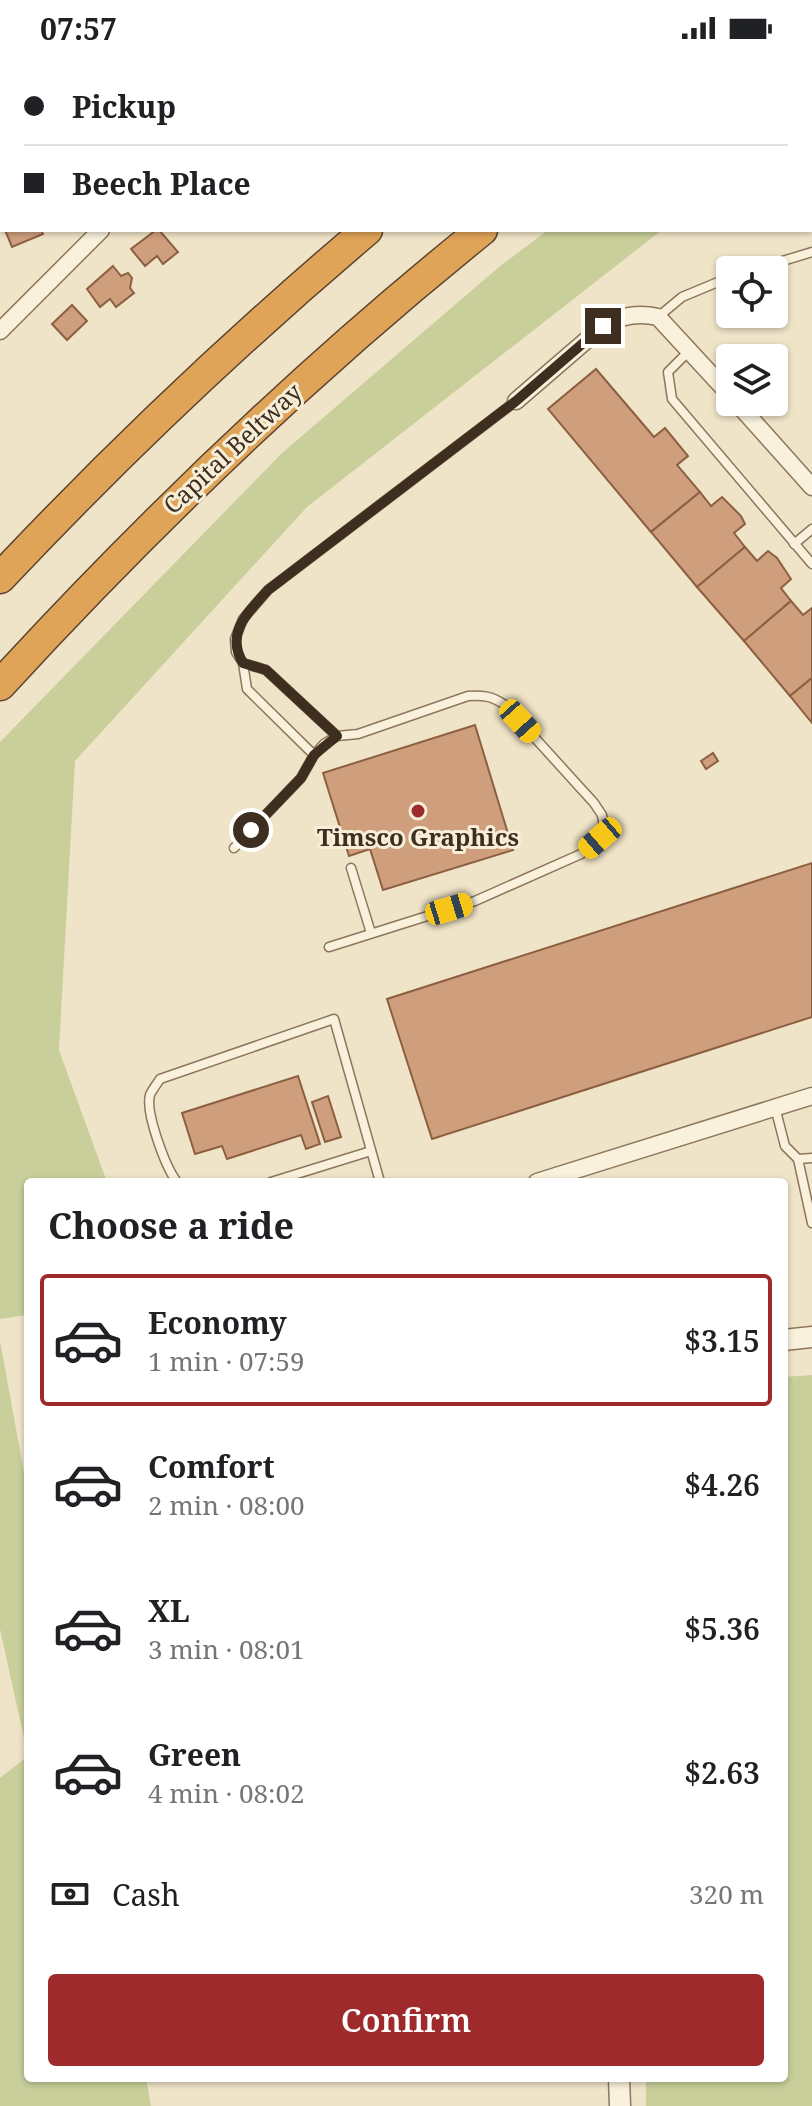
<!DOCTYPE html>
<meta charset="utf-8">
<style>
body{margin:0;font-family:"Noto Serif",serif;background:#f6f6f6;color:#202124;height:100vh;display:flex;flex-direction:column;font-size:30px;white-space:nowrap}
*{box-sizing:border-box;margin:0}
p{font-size:26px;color:#757577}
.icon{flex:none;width:44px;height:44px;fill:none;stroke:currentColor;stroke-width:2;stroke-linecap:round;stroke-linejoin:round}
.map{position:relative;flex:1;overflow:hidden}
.sheet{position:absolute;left:24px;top:1122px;width:764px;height:904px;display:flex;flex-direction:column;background:#fff;border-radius:8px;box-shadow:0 2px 6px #0004}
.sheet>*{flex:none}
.hud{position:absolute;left:0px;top:0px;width:812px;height:176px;box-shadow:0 2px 6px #0004;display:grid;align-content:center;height:176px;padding:0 24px;background:#fff}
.controls{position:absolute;left:716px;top:200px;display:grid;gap:16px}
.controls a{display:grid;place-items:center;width:72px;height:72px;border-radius:8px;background:#fff;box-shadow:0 2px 6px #0004;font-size:40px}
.end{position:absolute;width:36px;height:36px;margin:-18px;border:10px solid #3d2e20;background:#fff;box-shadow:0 0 0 4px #fff}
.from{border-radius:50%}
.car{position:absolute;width:24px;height:48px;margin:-24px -12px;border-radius:10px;box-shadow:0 0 6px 2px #0007;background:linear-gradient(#f5c518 24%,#345 0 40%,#f5c518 0 76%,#345 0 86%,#f5c518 0)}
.hud b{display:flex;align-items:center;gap:28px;height:76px;font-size:30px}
.hud b+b{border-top:2px solid #e0e0e0}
.hud i{width:20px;height:20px;background:#202124}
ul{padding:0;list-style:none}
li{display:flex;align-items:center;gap:24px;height:132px;margin:0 16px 12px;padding:0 8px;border:4px solid transparent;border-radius:8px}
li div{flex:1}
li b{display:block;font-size:30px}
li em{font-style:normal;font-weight:600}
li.active{border-color:#9e2a2b}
li>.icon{width:72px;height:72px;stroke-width:1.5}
h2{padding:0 24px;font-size:36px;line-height:96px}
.pay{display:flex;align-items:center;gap:20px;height:88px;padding:0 24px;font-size:30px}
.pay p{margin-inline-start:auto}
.cta{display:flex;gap:16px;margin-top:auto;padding:16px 24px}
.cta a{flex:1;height:92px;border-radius:8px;background:#9e2a2b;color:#fff;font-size:32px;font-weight:600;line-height:92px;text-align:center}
.status{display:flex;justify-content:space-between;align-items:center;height:56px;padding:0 40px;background:#fff;direction:ltr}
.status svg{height:22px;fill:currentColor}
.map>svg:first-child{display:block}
.green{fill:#c9cf9b}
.building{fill:#cf9f7d;stroke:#8d5f41;stroke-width:2}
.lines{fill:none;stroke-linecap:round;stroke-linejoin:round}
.service-casing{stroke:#8d765c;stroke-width:11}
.minor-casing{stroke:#8d765c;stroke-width:19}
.tertiary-casing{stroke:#8d765c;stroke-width:23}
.motorway-casing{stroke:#5b4430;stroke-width:33}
.service{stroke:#faf1dc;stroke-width:8}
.minor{stroke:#faf1dc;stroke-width:16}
.tertiary{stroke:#faf1dc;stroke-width:20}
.motorway{stroke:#e0a458;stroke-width:30}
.route{stroke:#3d2e20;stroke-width:10}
.poi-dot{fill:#9e2a2b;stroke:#f7eed8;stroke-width:3}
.labels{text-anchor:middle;stroke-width:6;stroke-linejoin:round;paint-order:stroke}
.street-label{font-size:24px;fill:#3d2e20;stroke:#f7eed8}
.poi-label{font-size:24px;font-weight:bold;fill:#3d2e20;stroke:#f7eed8}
</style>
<div class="status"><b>07:57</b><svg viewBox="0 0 49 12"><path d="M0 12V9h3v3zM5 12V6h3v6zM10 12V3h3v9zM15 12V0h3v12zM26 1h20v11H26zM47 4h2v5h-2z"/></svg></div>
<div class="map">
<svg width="812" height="2050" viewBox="0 0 812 2050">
<rect width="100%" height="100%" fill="#f0e4c8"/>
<!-- green -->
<g class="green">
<path d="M548,174h114l-355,277 -232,254 -16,289 48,132h-79v133l-28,4v-577l282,-289 217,-186z"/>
<path d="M0,1285l28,153v584h118l5,28h-151v-328l28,-22 -28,-127z"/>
<path d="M812,1319v731h-166v-28h138v-701z"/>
</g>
<!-- building -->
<g class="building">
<path d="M5,174h36l2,4 -31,13z"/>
<path d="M156,174h3l19,22 -15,12 -6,-8 -12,10 -14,-17z"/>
<path d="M113,210l8,10 7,-3 4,5 -2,10 4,5 -18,14 -6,-8 -10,8 -13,-18z"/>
<path d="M72,249l15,16 -20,19 -15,-16z"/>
<path d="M596,313l58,68 11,-9 23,28 -11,9 23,27 -49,40 -103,-123z"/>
<path d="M700,436l11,14 11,-9 19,19 4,8 -11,9 11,14 -48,40 -46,-55z"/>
<path d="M745,491l12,14 11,-10 9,7 14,21 -10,9 10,13 -47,40 -47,-54z"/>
<path d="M791,545l12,14 9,-7v70l-22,18 -46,-55z"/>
<path d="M812,622v45l-22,-27z"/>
<path d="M475,669l38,125 -130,40 -13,-41 -21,7 -26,-83z"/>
<path d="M713,697l5,8 -12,8 -5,-8z"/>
<path d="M812,807v154l-380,122 -45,-140z"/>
<path d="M298,1020l22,68 -14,5 -5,-14 -74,24 -5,-13 -27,8 -13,-41z"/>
<path d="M328,1040l13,41 -16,5 -13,-40z"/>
</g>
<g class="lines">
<defs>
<g id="service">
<path d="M753,214l59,-18"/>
<path d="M658,261l24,-20 48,-20"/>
<path d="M689,295l-21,21 4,27 140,165"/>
<path d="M794,488l18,-15"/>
<path d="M243,607l23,7 71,66"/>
<path d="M314,699l-67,-66 -4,-26 -7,-11 -1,-13 8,-20 25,-29 248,-189"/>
<path d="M234,792l67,-70 13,-23 10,-11 13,-8 21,-2 110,-38c15,-1 24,0 37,9l89,98 8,12 2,12 -4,11 -19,16 -106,47 -146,46"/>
<path d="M351,812l20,65"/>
<path d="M775,1051l10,39 13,13"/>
<path d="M812,1102l-14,1 14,64"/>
<path d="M177,1126c-11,-14 -32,-69 -27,-87 2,-5 7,-11 10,-16l174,-60 46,163"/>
<path d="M271,1126l100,-31"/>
</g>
<g id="minor">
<path d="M296,2l3,-2"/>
<path d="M0,275l101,-101"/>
<path d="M516,345l87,-75c19,-10 34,-14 55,-9l72,78"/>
<path d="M736,346l76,85"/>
<path d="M537,1126l275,-86"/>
</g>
<g id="tertiary">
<path d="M784,1284l28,-3"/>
<path d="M619,2022l1,28"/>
</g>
<g id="motorway">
<path d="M587,2l2,-2"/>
<path d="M711,2l3,-2"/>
<path d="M0,522c116,-123 238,-239 367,-348"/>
<path d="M0,629c150,-163 309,-316 482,-455"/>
</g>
</defs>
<!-- service casing -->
<use href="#service" class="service-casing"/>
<!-- minor casing -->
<use href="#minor" class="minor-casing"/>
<!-- tertiary casing -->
<use href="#tertiary" class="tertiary-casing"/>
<!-- motorway casing -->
<use href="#motorway" class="motorway-casing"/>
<!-- service -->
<use href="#service" class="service"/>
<!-- minor -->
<use href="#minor" class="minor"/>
<!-- tertiary -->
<use href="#tertiary" class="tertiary"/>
<!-- motorway -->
<use href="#motorway" class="motorway"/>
</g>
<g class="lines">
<!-- route -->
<path class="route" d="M251,774l50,-52 13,-23 23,-19 -71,-66 -23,-7c-18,-30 5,-51 25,-73l248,-189 87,-75"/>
</g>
<!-- markers -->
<circle class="poi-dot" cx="418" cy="755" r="8"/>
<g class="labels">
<!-- street labels -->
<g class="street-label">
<text transform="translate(233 393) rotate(-43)" y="8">Capital Beltway</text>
</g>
<!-- poi labels -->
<g class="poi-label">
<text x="418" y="790">Timsco Graphics</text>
</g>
</g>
</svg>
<div class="controls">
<a><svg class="icon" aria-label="locate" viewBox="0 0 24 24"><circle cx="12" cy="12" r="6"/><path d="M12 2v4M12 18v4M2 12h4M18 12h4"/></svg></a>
<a><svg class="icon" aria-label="layers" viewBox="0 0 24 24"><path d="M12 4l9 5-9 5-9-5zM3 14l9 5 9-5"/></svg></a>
</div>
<i class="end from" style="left:251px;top:774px"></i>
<i class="end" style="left:603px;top:270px"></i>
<i class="car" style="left:520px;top:665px;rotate:138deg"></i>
<i class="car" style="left:600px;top:782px;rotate:229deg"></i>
<i class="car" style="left:449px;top:853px;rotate:73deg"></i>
<div class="hud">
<b><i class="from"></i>Pickup</b>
<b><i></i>Beech Place</b>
</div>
<section class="sheet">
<h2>Choose a ride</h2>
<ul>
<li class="active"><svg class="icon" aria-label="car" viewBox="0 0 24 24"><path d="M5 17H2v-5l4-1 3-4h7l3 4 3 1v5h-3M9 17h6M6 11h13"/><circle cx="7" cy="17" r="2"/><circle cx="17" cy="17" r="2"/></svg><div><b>Economy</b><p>1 min · 07:59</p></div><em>$3.15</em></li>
<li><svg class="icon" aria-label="car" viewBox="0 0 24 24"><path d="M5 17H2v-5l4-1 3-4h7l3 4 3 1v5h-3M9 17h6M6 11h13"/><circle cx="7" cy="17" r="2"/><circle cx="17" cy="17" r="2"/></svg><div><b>Comfort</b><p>2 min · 08:00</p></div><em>$4.26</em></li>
<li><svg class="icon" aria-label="car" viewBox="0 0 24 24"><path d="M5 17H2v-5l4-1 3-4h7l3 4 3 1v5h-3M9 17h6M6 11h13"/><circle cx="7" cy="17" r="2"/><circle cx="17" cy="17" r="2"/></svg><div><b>XL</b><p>3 min · 08:01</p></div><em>$5.36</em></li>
<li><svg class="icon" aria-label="car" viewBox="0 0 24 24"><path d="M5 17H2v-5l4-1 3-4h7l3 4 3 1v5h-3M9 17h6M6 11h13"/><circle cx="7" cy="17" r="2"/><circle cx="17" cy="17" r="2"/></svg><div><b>Green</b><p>4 min · 08:02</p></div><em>$2.63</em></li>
</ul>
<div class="pay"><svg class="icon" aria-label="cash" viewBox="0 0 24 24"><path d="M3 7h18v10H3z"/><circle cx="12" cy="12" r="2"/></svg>Cash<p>320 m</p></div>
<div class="cta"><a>Confirm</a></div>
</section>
</div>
